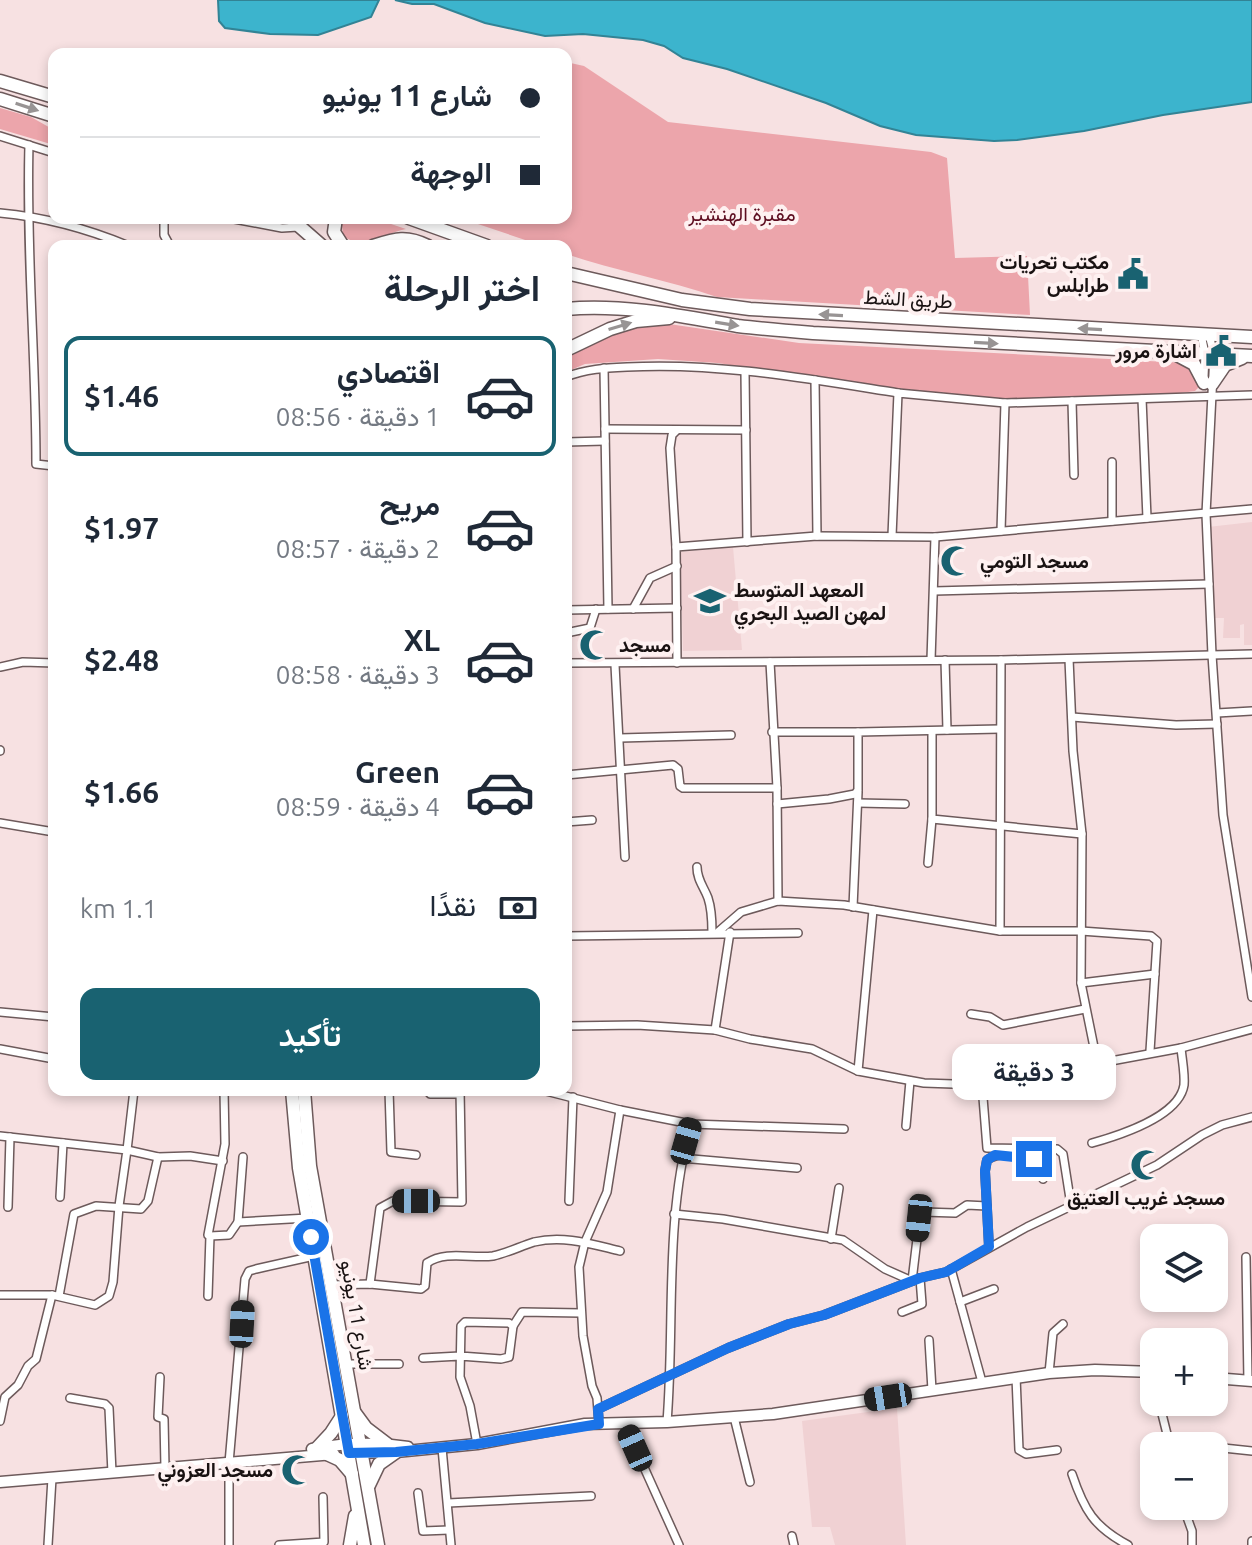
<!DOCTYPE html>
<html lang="ar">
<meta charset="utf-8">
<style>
body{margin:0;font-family:Ubuntu,Vazirmatn,sans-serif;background:#f2f2f3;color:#1f2937;direction:rtl;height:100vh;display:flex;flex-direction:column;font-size:30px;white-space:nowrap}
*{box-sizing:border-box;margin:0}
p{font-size:26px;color:#747a83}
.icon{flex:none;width:44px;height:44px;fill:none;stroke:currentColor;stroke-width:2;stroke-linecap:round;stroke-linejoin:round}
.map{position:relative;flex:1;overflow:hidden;direction:ltr}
.details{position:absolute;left:48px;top:240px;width:524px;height:856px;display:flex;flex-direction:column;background:#fff;border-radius:16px;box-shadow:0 4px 12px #0003;direction:rtl}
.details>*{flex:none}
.banner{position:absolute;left:48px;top:48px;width:524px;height:176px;border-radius:16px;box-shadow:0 4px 12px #0003;direction:rtl;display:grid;align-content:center;height:176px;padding:0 32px;background:#fff}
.controls{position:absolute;left:1140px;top:1224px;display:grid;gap:16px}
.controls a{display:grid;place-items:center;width:88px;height:88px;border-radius:16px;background:#fff;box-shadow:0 4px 12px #0003;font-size:40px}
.end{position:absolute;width:36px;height:36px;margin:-18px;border:10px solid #1a73e8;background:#fff;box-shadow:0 0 0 4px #fff}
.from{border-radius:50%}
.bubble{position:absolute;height:56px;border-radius:16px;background:#fff;box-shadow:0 4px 12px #0003;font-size:26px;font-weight:600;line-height:56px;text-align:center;direction:rtl}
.car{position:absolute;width:24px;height:48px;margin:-24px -12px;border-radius:10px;box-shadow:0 0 6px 2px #0007;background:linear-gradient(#222 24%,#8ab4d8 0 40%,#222 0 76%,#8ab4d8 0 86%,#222 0)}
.banner b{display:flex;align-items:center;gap:28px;height:76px;font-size:30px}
.banner b+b{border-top:2px solid #e0e1e3}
.banner i{width:20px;height:20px;background:#1f2937}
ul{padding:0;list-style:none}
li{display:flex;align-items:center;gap:24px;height:120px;margin:0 16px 12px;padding:0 16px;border:4px solid transparent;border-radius:16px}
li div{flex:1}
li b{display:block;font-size:30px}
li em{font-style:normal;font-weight:600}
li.on{border-color:#196271}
li>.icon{width:72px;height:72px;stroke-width:1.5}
h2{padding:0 32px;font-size:36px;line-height:96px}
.pay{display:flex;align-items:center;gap:20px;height:88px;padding:0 32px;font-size:30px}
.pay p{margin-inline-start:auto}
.cta{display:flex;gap:16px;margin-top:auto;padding:16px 32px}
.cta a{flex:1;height:92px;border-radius:16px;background:#196271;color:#fff;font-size:32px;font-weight:600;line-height:92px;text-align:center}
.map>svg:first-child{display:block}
.built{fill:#f0d1d3}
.green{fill:#eca5ab}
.water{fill:#3cb4cd;stroke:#328395;stroke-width:2}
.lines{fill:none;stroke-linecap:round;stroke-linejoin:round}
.street-casing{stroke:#6d5a5b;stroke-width:10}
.secondary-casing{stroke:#6d5a5b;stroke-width:13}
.highway-casing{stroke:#6d5a5b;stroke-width:15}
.street{stroke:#fff;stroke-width:7}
.secondary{stroke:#fff;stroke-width:10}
.highway{stroke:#fff;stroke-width:12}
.oneway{fill:#989494}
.route{stroke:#1a73e8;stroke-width:10}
.labels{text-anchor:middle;stroke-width:8;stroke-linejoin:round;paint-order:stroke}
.park-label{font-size:20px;fill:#5d0d20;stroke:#fef1f1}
.poi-label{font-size:20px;font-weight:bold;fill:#191212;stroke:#fef1f1;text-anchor:end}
.street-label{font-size:20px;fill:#191212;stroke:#fef1f1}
</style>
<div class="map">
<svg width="1252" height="1545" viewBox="0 0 1252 1545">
<rect width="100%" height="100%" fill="#f7e1e2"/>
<!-- built -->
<g class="built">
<path d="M1252,522v123h-8v-21l-4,1v13h-17l1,-20h-10l-6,-91z"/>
<path d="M733,547l9,103 -59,1 -3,-99z"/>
<path d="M897,1408l9,137h-71l-5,-18h-18l-10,-106z"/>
</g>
<!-- green -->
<g class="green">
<path d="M566,62l18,4 84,56 263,30 16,6 8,100 72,-2 3,59 -313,-18c-49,-17 -101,-26 -151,-43v-8h-23l-83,-28h106z"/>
<path d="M0,108l31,9 23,13v15l-54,-16z"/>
<path d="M345,218h28l33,11c-19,3 -47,23 -63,6l-1,-10z"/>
<path d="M662,323l137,20 388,20 12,16v8l-4,4 -14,2 -181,6 -165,-17 -117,-19 -60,-4 -73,5 -19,8v-14c34,-18 58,-31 96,-35z"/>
</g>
<!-- water -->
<g class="water">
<path d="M218,0h161l-8,17 -53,18 -48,-1 -45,-6 -6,-7z"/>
<path d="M395,0h857v102l-89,13 -79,16 -67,9 -23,1 -78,-6 -36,-9 -54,-23 -99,-34 -44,-11 -19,-12 -21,-6 -60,-6 -38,2 -60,-13 -51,-19h-22z"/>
</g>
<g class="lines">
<defs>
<g id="street">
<path d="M0,136l54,17"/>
<path d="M29,145c-3,106 7,213 7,319l18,2"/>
<path d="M0,213c44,4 88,16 129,33"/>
<path d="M164,218v17l6,11"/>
<path d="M229,218l53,10 16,-1"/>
<path d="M1201,334l4,20 -1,23"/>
<path d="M1209,335l5,19 -8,160 6,141 11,160 29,182"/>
<path d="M604,368l4,241"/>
<path d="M745,372l2,170"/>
<path d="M566,377c19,-8 40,-9 61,-10 90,-5 182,12 271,26"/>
<path d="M815,380l2,156"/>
<path d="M1142,399l5,119"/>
<path d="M1072,401l2,74"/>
<path d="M605,429l141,1"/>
<path d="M566,442l39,-1"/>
<path d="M1112,521v-59"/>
<path d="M1001,531l4,-128"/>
<path d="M892,536l6,-143 107,10 247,-8"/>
<path d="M676,547l-6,-99 2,-13 5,-5"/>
<path d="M934,591l275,-7"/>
<path d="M633,609l17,-31 27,-12"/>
<path d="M566,610l111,-2"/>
<path d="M566,633l24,-5 6,-19"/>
<path d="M1069,659l4,92 9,83 -1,149 16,79"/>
<path d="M931,660l4,-123"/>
<path d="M945,660l2,70"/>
<path d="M770,662l7,126 1,113"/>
<path d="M566,663l435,-3 251,-6"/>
<path d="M677,663l-1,-116 141,-11 118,1 317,-28"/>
<path d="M615,665l10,192"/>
<path d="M0,667l23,-5 31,1"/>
<path d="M1217,713l35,-2"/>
<path d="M1072,717l104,8 41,-1"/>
<path d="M932,731v88l150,15"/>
<path d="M772,732h86"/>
<path d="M620,738l111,-3"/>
<path d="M0,750v1"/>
<path d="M566,775l107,-10 5,4 2,17 3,2h94"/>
<path d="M858,803l47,1"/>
<path d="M777,804l52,-5 26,-5 3,-4v-58l142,-3"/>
<path d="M566,822l26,-2"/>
<path d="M0,823l54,9"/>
<path d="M928,863l4,-44"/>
<path d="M697,867c0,13 7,20 11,31 4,12 4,23 4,34"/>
<path d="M853,907l5,-115"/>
<path d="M1000,931l1,-271"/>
<path d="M718,932l23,-20 37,-11 66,4 156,26h81l70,5 6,5 -7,110"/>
<path d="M566,936l232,-3"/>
<path d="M1081,983l74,-9"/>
<path d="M0,1012l54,5"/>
<path d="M971,1014l19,3 13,8 82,-16"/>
<path d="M566,1026l71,-1 78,5 35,9 62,10 46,22 66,12 58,2 199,-37 71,-19"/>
<path d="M715,1030l15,-98"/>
<path d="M0,1049l54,10"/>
<path d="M858,1071l15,-161"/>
<path d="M982,1085l5,63 70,1 6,5 8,51"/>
<path d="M389,1090l2,62 25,3"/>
<path d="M427,1090l3,4h30"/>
<path d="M542,1090l78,20 71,14 153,5"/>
<path d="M906,1126l4,-45"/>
<path d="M0,1136l127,14 -8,56 -6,76 -4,14 -14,9 -43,-10h-52"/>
<path d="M1092,1143c25,-7 87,-26 92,-58 1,-11 -2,-26 -3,-37"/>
<path d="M158,1157l32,-1 33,5"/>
<path d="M681,1158l116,10"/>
<path d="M60,1197l3,-54"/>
<path d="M569,1201l4,-104"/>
<path d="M8,1207l2,-70"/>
<path d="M674,1214l49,5 120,21 42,29 27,12"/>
<path d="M238,1222l70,-4"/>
<path d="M210,1236l19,-1 9,-13 5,-65"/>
<path d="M831,1239l8,-51"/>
<path d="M989,1247l-4,-76 2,-11c13,-9 42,-7 53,5l3,14"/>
<path d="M1246,1257l2,124"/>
<path d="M951,1269l31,113"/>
<path d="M912,1281l8,-67 3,-2 32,1 12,-8 20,1"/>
<path d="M370,1284l10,-76 13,-7 69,1 -2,-112"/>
<path d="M331,1285l39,-1 51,5 4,-3 2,-23c19,-13 45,-4 66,-7 14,-3 28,-10 41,-14 30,-7 57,2 86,9"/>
<path d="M59,1296l15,-82 22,-8 45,3 7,-8 10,-44 -31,-7 7,-60"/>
<path d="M208,1296l2,-60 -2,-1 17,-91 -1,-54"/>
<path d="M960,1302l34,-13"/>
<path d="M902,1312l20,-8 -2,-26"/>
<path d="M513,1326l9,-14 59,1"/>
<path d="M929,1340l3,50"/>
<path d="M423,1358l37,-2 41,3 8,-2 4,-31 -4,-3 -44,-1 -4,4 -1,51 10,29 7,38"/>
<path d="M345,1364h54"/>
<path d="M1151,1372l3,19"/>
<path d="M1049,1373l4,-40 10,-9"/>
<path d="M160,1377l-2,40 6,2 1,49"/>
<path d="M1016,1377l3,73 7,4 31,-4"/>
<path d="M70,1398l35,6 4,4 3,65"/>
<path d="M1159,1402l11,44"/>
<path d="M598,1409l130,-61 61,-24 35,-9 96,-37 26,-6 81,-45 130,-62 45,-30 20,-10 30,-8"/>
<path d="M734,1417l16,65"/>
<path d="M0,1421l5,-24 13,-12 10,-19 8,-7 16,-64"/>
<path d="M667,1422c8,-99 -3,-202 24,-298"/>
<path d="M624,1423l55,122"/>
<path d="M599,1424l-2,-26 -5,-12 -9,-50 -4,-69 6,-25 22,-50 13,-82"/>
<path d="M1201,1446h6"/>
<path d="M1214,1447l38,4"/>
<path d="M442,1448l9,97"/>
<path d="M1072,1474c12,36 22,53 56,71"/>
<path d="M418,1493l5,38 26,-1"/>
<path d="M448,1503l143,-7"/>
<path d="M1183,1506l9,25v14"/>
<path d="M792,1536l2,9"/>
<path d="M48,1545l4,-67"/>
<path d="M229,1545v-82l16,-184 4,-8 7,-2 58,-13"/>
<path d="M279,1545l45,-3 -1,-45"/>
<path d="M1252,1545v-4"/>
</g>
<g id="secondary">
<path d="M1214,1378l38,3"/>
<path d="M312,1449c32,-6 64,-7 96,-2"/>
<path d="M354,1453l42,-1 81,-8 108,-20 82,-2 106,-8 276,-41 46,-3 59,2"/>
<path d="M0,1482l334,-28"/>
</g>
<g id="highway">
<path d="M0,81l54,16"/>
<path d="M0,99l54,17"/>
<path d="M290,218l32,28"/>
<path d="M336,218l-2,14 9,14"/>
<path d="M409,218l78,28"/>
<path d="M373,246c22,-7 33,-11 55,0"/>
<path d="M566,273l116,27 68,9 502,28"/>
<path d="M566,309c59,-5 115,7 172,17 25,3 50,5 75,7l439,23"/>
<path d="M566,350l44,-21 26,-8 33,-3"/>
<path d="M1177,355l17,9 10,19"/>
<path d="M1212,384l13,-19 17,-7"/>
<path d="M292,1090l7,78 65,377"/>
<path d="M304,1090l6,76 68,379"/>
<path d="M355,1413l11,15 21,16"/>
<path d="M317,1448l14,-15 11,-17"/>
<path d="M327,1454l13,6 12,14"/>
<path d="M369,1485l10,-21 17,-12"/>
<path d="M350,1545l5,-29"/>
</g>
</defs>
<!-- street casing -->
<use href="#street" class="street-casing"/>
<!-- secondary casing -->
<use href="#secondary" class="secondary-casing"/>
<!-- highway casing -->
<use href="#highway" class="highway-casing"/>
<!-- street -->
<use href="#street" class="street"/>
<!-- secondary -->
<use href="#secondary" class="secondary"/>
<!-- highway -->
<use href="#highway" class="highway"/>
</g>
<!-- one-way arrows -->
<defs><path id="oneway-solid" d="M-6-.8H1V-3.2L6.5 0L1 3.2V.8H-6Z" transform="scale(2)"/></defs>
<g class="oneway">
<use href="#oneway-solid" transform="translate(27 107) rotate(18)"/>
<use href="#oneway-solid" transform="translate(831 315) rotate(-177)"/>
<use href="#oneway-solid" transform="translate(727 324) rotate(9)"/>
<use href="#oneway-solid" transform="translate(620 326) rotate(-17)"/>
<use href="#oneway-solid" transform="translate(1090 329) rotate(-177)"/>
<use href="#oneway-solid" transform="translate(986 343) rotate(3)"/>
</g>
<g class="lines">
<!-- route -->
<path class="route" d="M311,1237l38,216 47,-1 81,-8 122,-20 -1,-15 130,-61 61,-24 35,-9 96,-37 26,-6 43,-25 -4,-76 2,-11 8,-5 39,4"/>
</g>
<!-- icons -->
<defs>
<symbol id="civic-bare" viewBox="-9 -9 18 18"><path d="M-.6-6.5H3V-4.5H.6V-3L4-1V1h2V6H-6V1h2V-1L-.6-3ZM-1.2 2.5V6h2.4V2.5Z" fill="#196271" stroke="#fef1f1" stroke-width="2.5" paint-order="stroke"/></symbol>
<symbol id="mosque-bare" viewBox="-9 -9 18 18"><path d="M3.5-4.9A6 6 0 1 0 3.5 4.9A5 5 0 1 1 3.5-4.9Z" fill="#196271" stroke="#fef1f1" stroke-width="2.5" paint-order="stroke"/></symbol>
<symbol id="university-bare" viewBox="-9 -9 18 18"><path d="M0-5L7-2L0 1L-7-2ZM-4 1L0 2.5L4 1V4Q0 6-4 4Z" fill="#196271" stroke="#fef1f1" stroke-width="2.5" paint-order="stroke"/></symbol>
</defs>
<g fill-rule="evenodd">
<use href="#civic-bare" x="1111" y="252" width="44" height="44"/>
<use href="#civic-bare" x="1199" y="329" width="44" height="44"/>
<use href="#mosque-bare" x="934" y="539" width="44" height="44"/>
<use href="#university-bare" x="688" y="579" width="44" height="44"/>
<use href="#mosque-bare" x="573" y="623" width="44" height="44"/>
<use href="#mosque-bare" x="1124" y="1143" width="44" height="44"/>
<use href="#mosque-bare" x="275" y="1448" width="44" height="44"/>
</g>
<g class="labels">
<!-- park labels -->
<g class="park-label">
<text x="742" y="221">مقبرة الهنشير</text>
</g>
<!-- poi labels -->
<g class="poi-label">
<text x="1109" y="269">مكتب تحريات<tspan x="1109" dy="23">طرابلس</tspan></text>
<text x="1197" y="358">اشارة مرور</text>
<text x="980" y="568" text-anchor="start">مسجد التومي</text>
<text x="734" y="597" text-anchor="start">المعهد المتوسط<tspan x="734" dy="23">لمهن الصيد البحري</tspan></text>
<text x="619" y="652" text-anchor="start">مسجد</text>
<text x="1146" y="1205" text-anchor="middle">مسجد غريب العتيق</text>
<text x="273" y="1477">مسجد العزوني</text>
</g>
<!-- street labels -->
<g class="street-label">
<text transform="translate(908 299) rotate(3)" y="7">طريق الشط</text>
<text transform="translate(357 1315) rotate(80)" y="7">شارع 11 يونيو</text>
</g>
</g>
</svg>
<div class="controls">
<a><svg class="icon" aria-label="layers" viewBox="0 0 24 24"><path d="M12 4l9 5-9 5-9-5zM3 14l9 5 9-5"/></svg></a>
<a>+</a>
<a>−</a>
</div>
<i class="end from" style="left:311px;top:1237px"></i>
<i class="end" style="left:1034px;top:1159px"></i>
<div class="bubble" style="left:952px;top:1044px;width:164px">3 دقيقة</div>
<i class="car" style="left:686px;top:1141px;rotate:16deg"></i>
<i class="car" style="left:416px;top:1201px;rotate:270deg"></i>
<i class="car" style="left:919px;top:1218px;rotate:186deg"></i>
<i class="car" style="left:242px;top:1324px;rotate:3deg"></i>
<i class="car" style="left:888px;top:1397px;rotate:261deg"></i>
<i class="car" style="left:635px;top:1448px;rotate:336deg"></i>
<div class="banner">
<b><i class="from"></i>شارع 11 يونيو</b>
<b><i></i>الوجهة</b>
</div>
<section class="details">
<h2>اختر الرحلة</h2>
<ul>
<li class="on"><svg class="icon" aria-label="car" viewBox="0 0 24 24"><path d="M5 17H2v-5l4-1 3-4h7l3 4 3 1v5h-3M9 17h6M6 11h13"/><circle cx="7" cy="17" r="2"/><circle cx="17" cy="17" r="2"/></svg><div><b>اقتصادي</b><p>1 دقيقة · 08:56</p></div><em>$1.46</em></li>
<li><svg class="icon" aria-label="car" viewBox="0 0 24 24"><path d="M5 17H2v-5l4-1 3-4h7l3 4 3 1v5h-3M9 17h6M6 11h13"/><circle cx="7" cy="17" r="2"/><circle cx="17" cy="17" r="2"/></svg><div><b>مريح</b><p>2 دقيقة · 08:57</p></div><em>$1.97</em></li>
<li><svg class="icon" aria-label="car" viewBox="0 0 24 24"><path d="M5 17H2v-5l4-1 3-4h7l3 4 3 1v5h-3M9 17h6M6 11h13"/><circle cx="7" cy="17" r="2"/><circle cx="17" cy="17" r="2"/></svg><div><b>XL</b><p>3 دقيقة · 08:58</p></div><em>$2.48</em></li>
<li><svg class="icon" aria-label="car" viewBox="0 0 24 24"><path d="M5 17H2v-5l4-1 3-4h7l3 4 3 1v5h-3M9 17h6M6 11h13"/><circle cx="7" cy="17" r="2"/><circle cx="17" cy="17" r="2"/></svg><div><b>Green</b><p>4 دقيقة · 08:59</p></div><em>$1.66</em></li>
</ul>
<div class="pay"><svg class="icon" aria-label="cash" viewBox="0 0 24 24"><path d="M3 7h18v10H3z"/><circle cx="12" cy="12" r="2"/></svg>نقدًا<p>1.1 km</p></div>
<div class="cta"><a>تأكيد</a></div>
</section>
</div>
